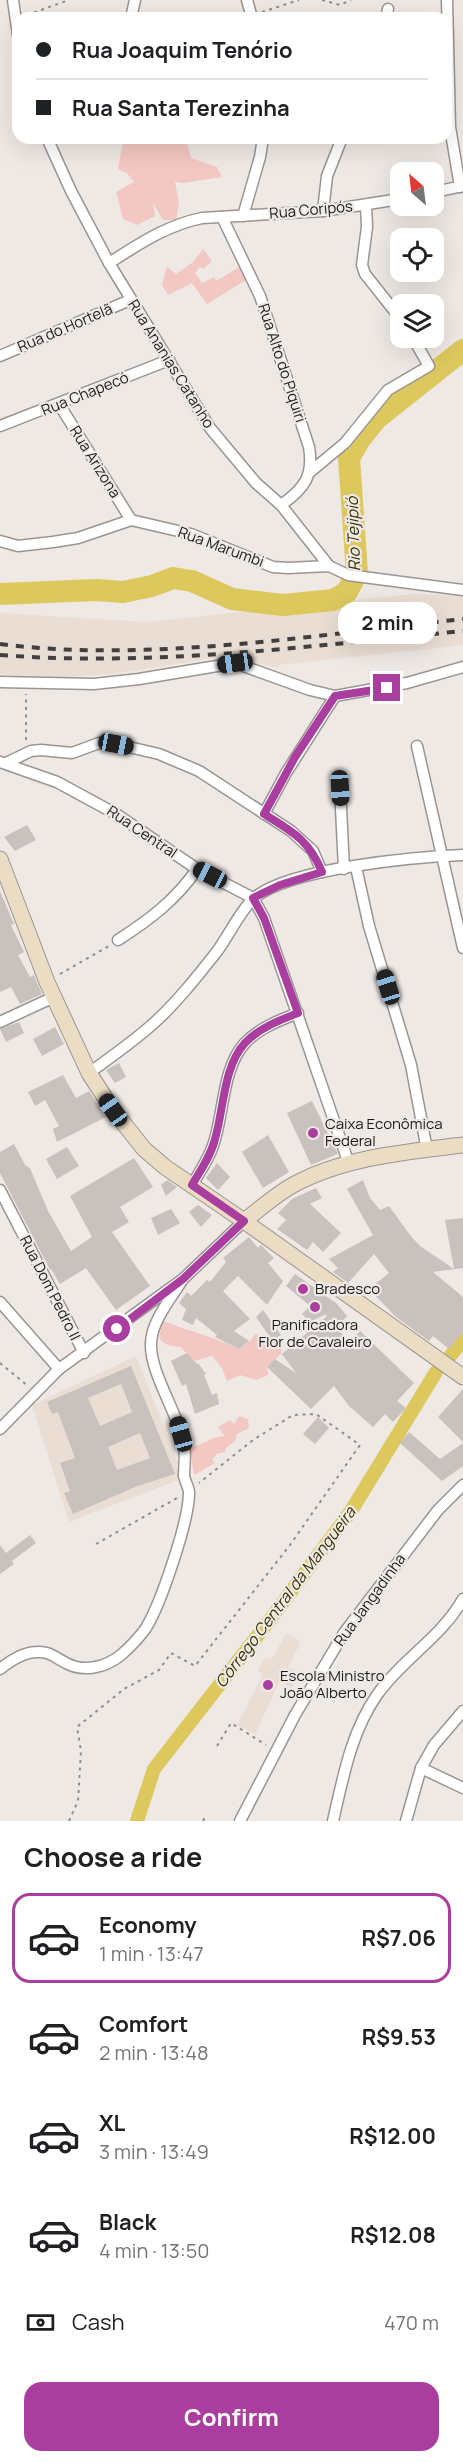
<!DOCTYPE html>
<meta charset="utf-8">
<style>
body{margin:0;font-family:Manrope,sans-serif;background:#f6f6f6;color:#202124;height:100vh;display:flex;flex-direction:column;font-size:22px;white-space:nowrap}
*{box-sizing:border-box;margin:0}
p{font-size:20px;color:#757577}
.icon{flex:none;width:33px;height:33px;fill:none;stroke:currentColor;stroke-width:2;stroke-linecap:round;stroke-linejoin:round}
.map{position:relative;height:1821px;overflow:hidden}
.details{display:flex;flex-direction:column;background:#fff;flex:1}
.details>*{flex:none}
.top-card{position:absolute;left:12px;top:12px;width:440px;height:132px;border-radius:18px;box-shadow:0 6px 24px #0002;display:grid;align-content:center;height:132px;padding:0 24px;background:#fff}
.needle{width:39px;rotate:332deg}
.controls{position:absolute;left:390px;top:162px;display:grid;gap:12px}
.controls a{display:grid;place-items:center;width:54px;height:54px;border-radius:12px;background:#fff;box-shadow:0 6px 24px #0002;font-size:30px}
.end{position:absolute;width:27px;height:27px;margin:-14px;border:8px solid #a93e9f;background:#fff;box-shadow:0 0 0 3px #fff}
.from{border-radius:50%}
.bubble{position:absolute;height:42px;border-radius:18px;background:#fff;box-shadow:0 6px 24px #0002;font-size:20px;font-weight:700;line-height:42px;text-align:center}
.car{position:absolute;width:18px;height:36px;margin:-18px -9px;border-radius:8px;box-shadow:0 0 4px 2px #0007;background:linear-gradient(#222 24%,#8ab4d8 0 40%,#222 0 76%,#8ab4d8 0 86%,#222 0)}
.top-card b{display:flex;align-items:center;gap:21px;height:57px;font-size:22px}
.top-card b+b{border-top:2px solid #e0e0e0}
.top-card i{width:15px;height:15px;background:#202124}
ul{padding:0;list-style:none}
li{display:flex;align-items:center;gap:18px;height:90px;margin:0 12px 9px;padding:0 12px;border:3px solid transparent;border-radius:18px}
li div{flex:1}
li b{display:block;font-size:22px}
li em{font-style:normal;font-weight:700}
li.selected{border-color:#a93e9f}
li>.icon{width:54px;height:54px;stroke-width:1.5}
h2{padding:0 24px;font-size:27px;line-height:72px}
.pay{display:flex;align-items:center;gap:15px;height:66px;padding:0 24px;font-size:22px}
.pay p{margin-inline-start:auto}
.cta{display:flex;gap:12px;margin-top:auto;padding:12px 24px}
.cta a{flex:1;height:69px;border-radius:18px;background:#a93e9f;color:#fff;font-size:24px;font-weight:700;line-height:69px;text-align:center}
.map>svg:first-child{display:block}
.built{fill:#eaded4}
.green{fill:#f3c7c2}
.lines{fill:none;stroke-linecap:round;stroke-linejoin:round}
.canal{stroke:#ddc85e;stroke-width:14}
.river{stroke:#ddc85e;stroke-width:22}
.building{fill:#c8c1be;fill-rule:evenodd}
.street-casing{stroke:#9a9591;stroke-width:13}
.secondary-casing{stroke:#9a9591;stroke-width:17}
.path{stroke:#928e8b;stroke-width:2;stroke-dasharray:3 4.5;stroke-linecap:butt}
.street{stroke:#fff;stroke-width:10}
.secondary{stroke:#ebddc4;stroke-width:15}
.rail{stroke:#42403e;stroke-width:4;stroke-dasharray:8 8;stroke-linecap:butt}
.route{stroke:#a93e9f;stroke-width:8}
.poi-dot{fill:#a93e9f;stroke:#efe9e5;stroke-width:2}
.labels{text-anchor:middle;stroke-width:4.5;stroke-linejoin:round;paint-order:stroke}
.street-label{font-size:15px;fill:#1c1a19;stroke:#efe9e5}
.poi-label{font-size:15px;fill:#1c1a19;stroke:#efe9e5;text-anchor:start}
.water-label{font-size:16px;font-style:italic;fill:#383000;stroke:#efe9e5}
</style>
<div class="map">
<svg width="463" height="1821" viewBox="0 0 463 1821">
<rect width="100%" height="100%" fill="#efe9e5"/>
<!-- built -->
<g class="built">
<path d="M412,594l51,1v50l-184,20 -1,3 -44,-10h-19l-101,16 -71,4 -43,-4v-61l146,9z"/>
<path d="M136,1356l48,122 -115,44 -37,-117z"/>
<path d="M286,1633l15,9 -13,25 13,7 -10,15 -11,-8 -25,53 -18,-9 26,-51 -6,-3 8,-14 7,2z"/>
</g>
<!-- green -->
<g class="green">
<path d="M127,138h39l22,7 3,13 26,9 5,10 -39,6 -8,-1 4,21 -3,17h-13l-10,-17 2,13 -18,9 -14,-6 -7,-27 18,-10 -7,-9 -9,-4 5,-28z"/>
<path d="M203,249l9,12 -9,8 -3,-2 -5,6 7,10 12,-6 2,4 23,-14 9,12 -41,25 -15,-21 -24,12 -6,-10 5,-18 9,7 17,-12z"/>
<path d="M163,1321c26,10 51,16 76,28l12,-9 4,-6 27,10 -1,10 -14,13 1,8 -12,5 -16,-5 -13,6 -5,-13 -10,-12 -17,5 -15,-14c-9,-1 -15,-1 -21,-9z"/>
<path d="M239,1416l9,3 1,9 -12,6 -2,7 -9,7 -1,4 -8,2 -5,5 3,4 -21,12 -4,-27c13,-3 22,-12 35,-12l-7,-9 12,-7 4,4z"/>
</g>
<g class="lines">
<!-- canal -->
<g class="canal">
<path d="M451,1355l12,-15"/>
<path d="M137,1821l17,-52 115,-148 82,-110 85,-139"/>
</g>
<!-- river -->
<path class="river" d="M0,594l96,-4 27,2 29,-6 21,-8 19,3 40,18 51,6 50,-5 14,-8 10,-19 -8,-115 11,-19 17,-21 86,-68"/>
</g>
<!-- building -->
<g class="building">
<path d="M27,825l9,15 -21,11 -11,-14z"/>
<path d="M0,891l14,33 -3,1 13,27 -6,3 12,22 4,-2 8,19 -22,10 -9,-17 -11,5z"/>
<path d="M19,1022l5,11 -18,9 -6,-13z"/>
<path d="M55,1027l9,17 -22,12 -9,-17z"/>
<path d="M119,1063l7,14 -11,6 -9,-13z"/>
<path d="M63,1075l13,23 13,-7 17,26 -49,25 -4,-13 6,-3 -14,-26 -10,6 -7,-14z"/>
<path d="M312,1101l26,53 -27,11 -24,-52z"/>
<path d="M268,1135l21,37 -26,16 -21,-36z"/>
<path d="M14,1144l11,21 5,3 18,43 23,40 21,-14 -22,-41 64,-38 19,29 -33,20 9,15 -17,10 38,54 -34,24 -30,-42 -26,16 -9,-15 -1,1 -50,-97v-21z"/>
<path d="M67,1147l12,19 -22,13 -11,-20z"/>
<path d="M217,1163l13,14 -12,13 -12,-12z"/>
<path d="M167,1180l10,7 -11,9 -5,-11z"/>
<path d="M363,1180l7,18 10,12 9,-4 21,29 10,11 34,23 -9,-49 18,-2v50l-30,4 30,25v35l-14,17 -16,-13 -4,5 -33,-24 -27,-28 20,-16 -15,-19 -26,29 -15,-11 5,-4 -9,-9 44,-24 -26,-46z"/>
<path d="M316,1188l6,10 -12,6 31,29 -18,19 -10,-10 -6,8 -30,-21 9,-9 -8,-7 14,-14z"/>
<path d="M198,1205l14,10 -11,12 -12,-15z"/>
<path d="M171,1209l9,14 -22,12 -7,-17z"/>
<path d="M249,1237l9,11 3,-3 13,13 -6,5 15,18 -16,24 -29,-29 -15,15 27,28 -16,12 15,10 -10,8 -24,-12 2,-2 -21,-17 -3,7 -11,-5 4,-11 -7,-6 8,-11 4,4 16,-16 3,2 16,-20 -3,-4z"/>
<path d="M295,1274l41,29 11,13 -11,12 14,13 10,-10 54,52 -17,18 9,7 -13,14 -8,-8 -12,13 -24,-21 -15,-20 -23,23 -44,-42 8,-8 21,14 -14,-19 45,-38 -1,-2 -16,8 -8,-8 8,-8 -24,-20z"/>
<path d="M263,1310l18,25 -9,5 -16,-23z"/>
<path d="M187,1353l10,11 1,-1 8,11 -2,1 8,20 5,-2 2,11 -24,10 -9,-30 -4,2 -11,-25z"/>
<path d="M131,1366l44,108 -40,13 -62,27 -9,-21 6,-2 -10,-28 15,-5 -17,-46 -6,2 -5,-12zM121,1384l11,28 -32,14 -12,-28zM140,1433l10,25 -33,12 -9,-23z"/>
<path d="M463,1389v53l-25,-25z"/>
<path d="M318,1417l11,11 -14,16 -12,-10z"/>
<path d="M409,1432l31,27 23,-16v23l-21,15 -42,-38z"/>
<path d="M30,1535l6,8 -24,18 2,3 -14,10v-29l6,8z"/>
</g>
<g class="lines">
<defs>
<g id="street">
<path d="M13,0l5,35"/>
<path d="M247,0l5,18"/>
<path d="M447,0l3,127 10,60"/>
<path d="M131,18l4,-18"/>
<path d="M386,18l2,-9"/>
<path d="M47,138l24,53 38,72 101,165 46,55 25,22 48,61"/>
<path d="M434,192l29,-6"/>
<path d="M366,205l1,22 -5,38 3,9 35,44"/>
<path d="M323,211l4,-35 15,-38"/>
<path d="M243,216l17,-59 3,-19"/>
<path d="M222,217l38,79 49,151c5,29 -5,42 -28,58"/>
<path d="M109,263c30,-19 58,-38 93,-45l121,-7 77,-12"/>
<path d="M0,356l130,-56"/>
<path d="M59,404l72,116"/>
<path d="M0,426l169,-66"/>
<path d="M310,472l35,-29 43,-53 41,-24 -16,-28"/>
<path d="M0,541l18,5 35,-4 25,-4 53,-18 60,14 82,33 15,1 41,-2 19,9 115,15"/>
<path d="M0,682l94,2 45,-5 96,-16 75,27 25,6 72,-13 56,-16"/>
<path d="M417,746l46,202"/>
<path d="M0,762l57,20 59,32 81,55 56,29 11,20 85,246"/>
<path d="M6,763l25,-12 10,-1 31,3 27,-10 17,1 43,10 40,17 92,60 22,20 9,21"/>
<path d="M340,788l4,81"/>
<path d="M264,814l22,-41 49,-77"/>
<path d="M356,867l13,59 42,139 16,85"/>
<path d="M118,940c31,-20 58,-40 79,-71"/>
<path d="M0,1022l54,-25"/>
<path d="M89,1073c22,-16 45,-32 65,-50 23,-21 42,-45 61,-69 12,-15 26,-45 39,-56 36,-30 161,-41 209,-43"/>
<path d="M192,1185c8,-14 19,-29 23,-46 9,-30 8,-72 30,-96 14,-15 35,-23 53,-30"/>
<path d="M0,1190l84,163"/>
<path d="M0,1302l59,67"/>
<path d="M0,1429l59,-60 124,-90 61,-58"/>
<path d="M0,1669c10,-8 24,-17 37,-17 12,-1 19,6 29,11 18,10 40,4 55,-8 9,-8 18,-17 25,-27 15,-25 43,-107 43,-135 0,-6 -4,-11 -5,-17 0,-11 2,-22 0,-32 -6,-31 -34,-71 -33,-100 0,-22 20,-46 32,-65"/>
<path d="M421,1768l42,20"/>
<path d="M240,1821l55,-106 49,-82 94,-123 25,-25"/>
<path d="M333,1821c10,-43 18,-89 44,-126 25,-36 64,-57 86,-96"/>
<path d="M406,1821l15,-53 13,-23 29,-34"/>
</g>
<g id="secondary">
<path d="M0,859l47,123 42,91 24,37 31,39 21,18 79,54 219,156"/>
<path d="M244,1221c16,-12 31,-26 49,-36 51,-28 113,-33 170,-40"/>
</g>
</defs>
<!-- street casing -->
<use href="#street" class="street-casing"/>
<!-- secondary casing -->
<use href="#secondary" class="secondary-casing"/>
<!-- path -->
<g class="path">
<path d="M322,0l18,5 11,-5"/>
<path d="M262,12l37,-12"/>
<path d="M27,15l42,-15"/>
<path d="M26,740v-46"/>
<path d="M60,974l49,-28"/>
<path d="M0,1363l28,23"/>
<path d="M96,1544l81,-46"/>
<path d="M217,1746l14,-23 35,22"/>
<path d="M69,1821l9,-20 3,-50 -4,-24 47,-38 35,-19 12,-17 24,13 95,-121 70,-100 -44,-31 -23,1 -40,25 -54,43"/>
<path d="M203,1821l3,-6"/>
</g>
<!-- street -->
<use href="#street" class="street"/>
<!-- secondary -->
<use href="#secondary" class="secondary"/>
<!-- rail -->
<g class="rail">
<path d="M0,644c148,19 315,-9 463,-25"/>
<path d="M0,655c155,12 309,-9 463,-24"/>
</g>
</g>
<g class="lines">
<!-- route -->
<path class="route" d="M117,1329l66,-50 61,-58 -52,-36c8,-14 19,-29 23,-46 9,-30 8,-72 30,-96 14,-15 35,-23 53,-30l-34,-95 -11,-20 27,-13 42,-13c-13,-32 -29,-40 -58,-58l31,-57 40,-61 52,-8"/>
</g>
<!-- markers -->
<g class="poi-dot">
<circle cx="313" cy="1133" r="6"/>
<circle cx="303" cy="1289" r="6"/>
<circle cx="315" cy="1307" r="6"/>
<circle cx="268" cy="1685" r="6"/>
</g>
<g class="labels">
<!-- street labels -->
<g class="street-label">
<text transform="translate(311 210) rotate(-5)" y="5">Rua Coripós</text>
<text transform="translate(65 328) rotate(-23)" y="5">Rua do Hortelã</text>
<text transform="translate(282 363) rotate(72)" y="5">Rua Alto do Piquiri</text>
<text transform="translate(171 364) rotate(58)" y="5">Rua Ananias Catanho</text>
<text transform="translate(85 394) rotate(-22)" y="5">Rua Chapecó</text>
<text transform="translate(95 462) rotate(58)" y="5">Rua Arizona</text>
<text transform="translate(221 547) rotate(20)" y="5">Rua Marumbi</text>
<text transform="translate(142 832) rotate(34)" y="5">Rua Central</text>
<text transform="translate(50 1288) rotate(63)" y="5">Rua Dom Pedro II</text>
<text transform="translate(370 1600) rotate(-54)" y="5">Rua Jangadinha</text>
</g>
<!-- poi labels -->
<g class="poi-label">
<text x="325" y="1129">Caixa Econômica<tspan x="325" dy="17">Federal</tspan></text>
<text x="315" y="1294">Bradesco</text>
<text x="315" y="1330" text-anchor="middle">Panificadora<tspan x="315" dy="17">Flor de Cavaleiro</tspan></text>
<text x="280" y="1681">Escola Ministro<tspan x="280" dy="17">João Alberto</tspan></text>
</g>
<!-- water labels -->
<g class="water-label">
<text transform="translate(353 534) rotate(-92)" y="6">Rio Tejipió</text>
<text transform="translate(285 1597) rotate(-53)" y="6">Córrego Central da Mangueira</text>
</g>
</g>
</svg>
<div class="controls">
<a><svg class="needle" viewBox="-14 -14 28 28"><path d="M0-13l5 13h-10z" fill="#e53935"/><path d="M0 13l5-13h-10z" fill="#757577"/></svg></a>
<a><svg class="icon" aria-label="locate" viewBox="0 0 24 24"><circle cx="12" cy="12" r="6"/><path d="M12 2v4M12 18v4M2 12h4M18 12h4"/></svg></a>
<a><svg class="icon" aria-label="layers" viewBox="0 0 24 24"><path d="M12 4l9 5-9 5-9-5zM3 14l9 5 9-5"/></svg></a>
</div>
<i class="end from" style="left:117px;top:1329px"></i>
<i class="end" style="left:387px;top:688px"></i>
<div class="bubble" style="left:338px;top:602px;width:99px">2 min</div>
<i class="car" style="left:235px;top:663px;rotate:262deg"></i>
<i class="car" style="left:116px;top:744px;rotate:101deg"></i>
<i class="car" style="left:340px;top:788px;rotate:177deg"></i>
<i class="car" style="left:210px;top:875px;rotate:297deg"></i>
<i class="car" style="left:388px;top:987px;rotate:343deg"></i>
<i class="car" style="left:113px;top:1110px;rotate:325deg"></i>
<i class="car" style="left:181px;top:1434px;rotate:344deg"></i>
<div class="top-card">
<b><i class="from"></i>Rua Joaquim Tenório</b>
<b><i></i>Rua Santa Terezinha</b>
</div>
</div>
<section class="details">
<h2>Choose a ride</h2>
<ul>
<li class="selected"><svg class="icon" aria-label="car" viewBox="0 0 24 24"><path d="M5 17H2v-5l4-1 3-4h7l3 4 3 1v5h-3M9 17h6M6 11h13"/><circle cx="7" cy="17" r="2"/><circle cx="17" cy="17" r="2"/></svg><div><b>Economy</b><p>1 min · 13:47</p></div><em>R$7.06</em></li>
<li><svg class="icon" aria-label="car" viewBox="0 0 24 24"><path d="M5 17H2v-5l4-1 3-4h7l3 4 3 1v5h-3M9 17h6M6 11h13"/><circle cx="7" cy="17" r="2"/><circle cx="17" cy="17" r="2"/></svg><div><b>Comfort</b><p>2 min · 13:48</p></div><em>R$9.53</em></li>
<li><svg class="icon" aria-label="car" viewBox="0 0 24 24"><path d="M5 17H2v-5l4-1 3-4h7l3 4 3 1v5h-3M9 17h6M6 11h13"/><circle cx="7" cy="17" r="2"/><circle cx="17" cy="17" r="2"/></svg><div><b>XL</b><p>3 min · 13:49</p></div><em>R$12.00</em></li>
<li><svg class="icon" aria-label="car" viewBox="0 0 24 24"><path d="M5 17H2v-5l4-1 3-4h7l3 4 3 1v5h-3M9 17h6M6 11h13"/><circle cx="7" cy="17" r="2"/><circle cx="17" cy="17" r="2"/></svg><div><b>Black</b><p>4 min · 13:50</p></div><em>R$12.08</em></li>
</ul>
<div class="pay"><svg class="icon" aria-label="cash" viewBox="0 0 24 24"><path d="M3 7h18v10H3z"/><circle cx="12" cy="12" r="2"/></svg>Cash<p>470 m</p></div>
<div class="cta"><a>Confirm</a></div>
</section>
